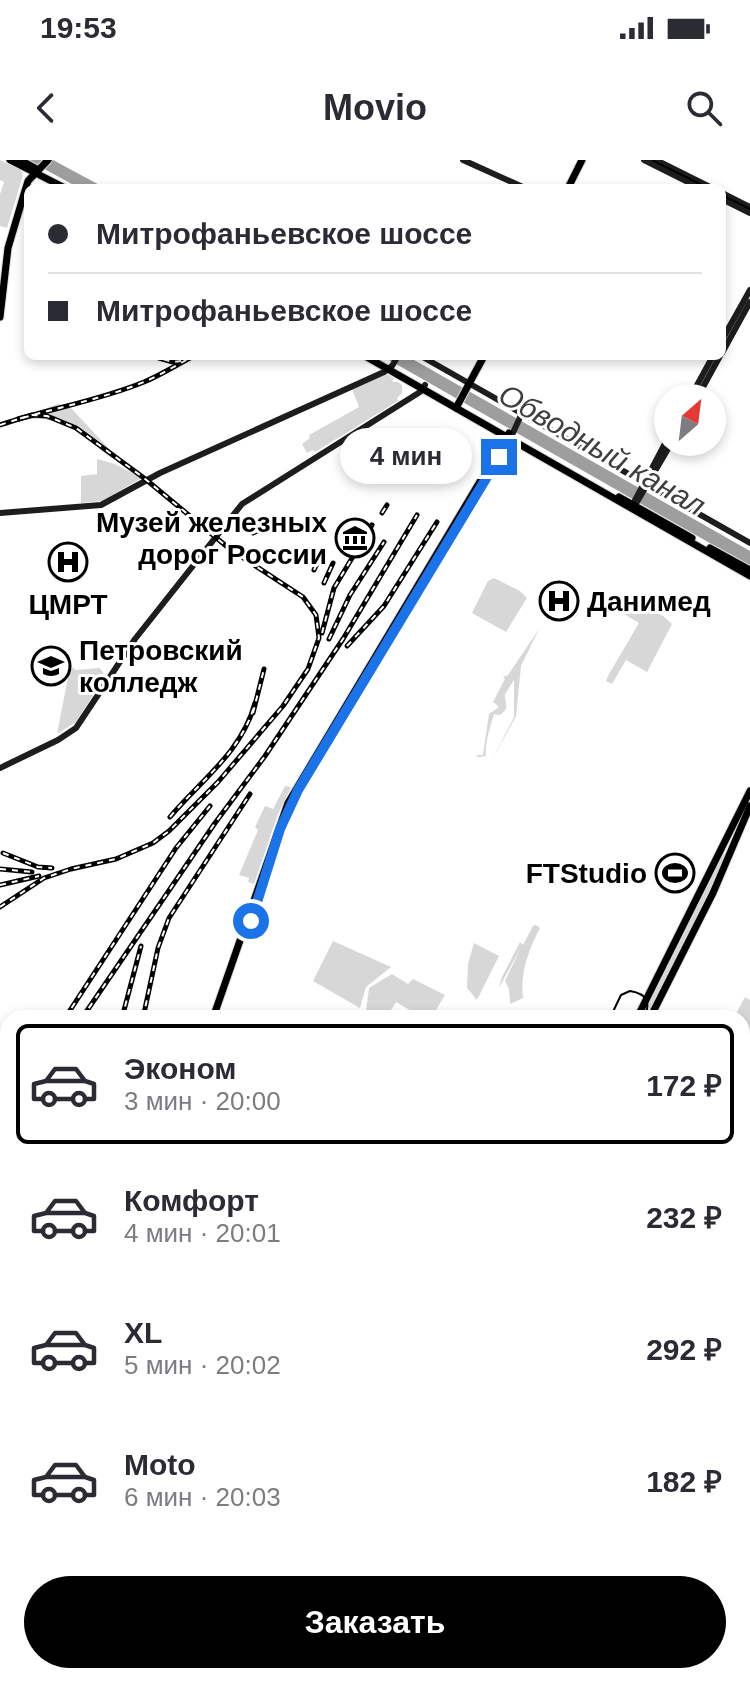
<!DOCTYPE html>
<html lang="ru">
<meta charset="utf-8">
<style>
body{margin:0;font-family:Helvetica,sans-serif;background:#f2f2f3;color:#2b2b33;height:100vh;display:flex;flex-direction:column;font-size:30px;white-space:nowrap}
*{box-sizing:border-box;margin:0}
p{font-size:26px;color:#7c7c81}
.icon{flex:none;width:44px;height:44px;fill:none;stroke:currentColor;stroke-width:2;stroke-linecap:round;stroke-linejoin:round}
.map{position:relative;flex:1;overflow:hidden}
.sheet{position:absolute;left:0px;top:850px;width:750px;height:674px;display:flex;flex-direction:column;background:#fff;border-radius:24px 24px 0 0;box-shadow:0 4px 12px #0003}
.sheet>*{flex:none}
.hud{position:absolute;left:24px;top:24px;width:702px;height:176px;border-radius:12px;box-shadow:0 4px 12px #0003;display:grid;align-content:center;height:176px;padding:0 24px;background:#fff}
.needle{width:52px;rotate:28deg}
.tools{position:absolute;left:654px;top:224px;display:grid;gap:16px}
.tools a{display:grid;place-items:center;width:72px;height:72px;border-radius:50%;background:#fff;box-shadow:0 4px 12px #0003;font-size:40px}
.end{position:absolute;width:36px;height:36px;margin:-18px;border:10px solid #1a73e8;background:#fff;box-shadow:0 0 0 4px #fff}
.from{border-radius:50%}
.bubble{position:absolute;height:56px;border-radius:28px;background:#fff;box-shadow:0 4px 12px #0003;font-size:26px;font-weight:800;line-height:56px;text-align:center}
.hud b{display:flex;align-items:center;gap:28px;height:76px;font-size:30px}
.hud b+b{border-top:2px solid #e1e1e2}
.hud i{width:20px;height:20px;background:#2b2b33}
ul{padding:14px 0 0;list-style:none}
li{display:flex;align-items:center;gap:24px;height:120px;margin:0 16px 12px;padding:0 8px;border:4px solid transparent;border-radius:12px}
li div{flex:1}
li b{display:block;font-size:30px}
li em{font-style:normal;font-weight:800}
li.active{border-color:#000}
li>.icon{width:72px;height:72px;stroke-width:1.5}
.button{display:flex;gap:16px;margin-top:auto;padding:16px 24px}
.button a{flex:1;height:92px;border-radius:48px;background:#000;color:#fff;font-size:32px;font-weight:800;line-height:92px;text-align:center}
.status{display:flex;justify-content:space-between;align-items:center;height:56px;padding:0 40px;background:#fff;direction:ltr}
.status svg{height:22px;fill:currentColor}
header{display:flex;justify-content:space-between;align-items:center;height:104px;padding:0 24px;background:#fff;font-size:36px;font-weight:800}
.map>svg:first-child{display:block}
.green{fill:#d7d7d7}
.water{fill:#9e9e9e}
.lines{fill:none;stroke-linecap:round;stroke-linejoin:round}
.primary-casing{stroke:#dbdbdb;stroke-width:9}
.secondary{stroke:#1d1d1d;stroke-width:6}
.primary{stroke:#000;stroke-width:7}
.tram{stroke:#000;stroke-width:2}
.rail-casing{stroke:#000;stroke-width:5}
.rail{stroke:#fff;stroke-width:2;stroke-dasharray:6;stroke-linecap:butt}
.route{stroke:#1a73e8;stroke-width:10}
.labels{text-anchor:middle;stroke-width:6;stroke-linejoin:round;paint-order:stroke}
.poi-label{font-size:28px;font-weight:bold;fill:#000;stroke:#fff;text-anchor:end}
.water-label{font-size:30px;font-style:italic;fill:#3f3f3f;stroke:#fff}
</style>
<div class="status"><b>19:53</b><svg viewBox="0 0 49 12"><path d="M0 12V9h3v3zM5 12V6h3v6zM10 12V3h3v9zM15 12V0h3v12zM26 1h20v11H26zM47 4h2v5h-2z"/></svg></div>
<header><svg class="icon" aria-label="back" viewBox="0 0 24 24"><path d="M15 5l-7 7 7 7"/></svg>Movio<svg class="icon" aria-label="search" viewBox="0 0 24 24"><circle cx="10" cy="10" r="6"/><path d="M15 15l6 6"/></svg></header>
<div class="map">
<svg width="750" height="1523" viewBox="0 0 750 1523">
<rect width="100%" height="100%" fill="#fff"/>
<!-- green -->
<g class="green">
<path d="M0,0l21,10 2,5 -16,53 -7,-2v-32l4,-12 -4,-2z"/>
<path d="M386,214l8,4 -2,4h6l4,3v8l-5,5 1,3 -83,51 -2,-2 -6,3 -5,-9 8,-6 -1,-3 50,-28 -7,-18z"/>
<path d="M58,244l11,2 47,50v4c-9,-4 -17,-12 -26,-19 -32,-24 -52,-28 -90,-14v-3z"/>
<path d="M97,299l18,5 27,14 -40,23 -21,2v-27l16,-2z"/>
<path d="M494,418l26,13 7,7 -21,34 -34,-19 16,-32z"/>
<path d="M623,435l40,21 9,8 -25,48 -21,-12 -14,24 -6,-3 3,-7 30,-51 -20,-12 -2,-6z"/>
<path d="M539,469l-18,37 -5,50 -24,44 22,-43v-37l-9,14c-1,9 6,14 -5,21l-6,-1c-3,10 -10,32 -8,42l-8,1 -2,-2h7l6,-41 10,-7 -6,-5 12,-23 -2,-2 5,-2z"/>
<path d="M73,507l2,3 25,-2 5,8 -29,46 -19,12 12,-62z"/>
<path d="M285,626l6,1 -13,27 -24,70 -6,-2 1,-4 -10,-3 19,-45 -3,-3 10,-21 8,3z"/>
<path d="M723,693l2,1 -16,41 -62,123h-3l5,-10v-7z"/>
<path d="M536,765l4,3c-12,23 -20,45 -17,70l-13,6 -1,-15 -4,-8 16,-34 -22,41 3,-11 18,-35 3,3 10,-19z"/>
<path d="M333,781l58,26 -25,20 -6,21 -47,-27z"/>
<path d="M474,783l25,13 -22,44 -10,-12 1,-24z"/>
<path d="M392,814l16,10 5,-5 32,16 -14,23h-8l-27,-16 -10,16h-21l4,-30z"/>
<path d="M745,837l5,3v166l-8,2v-150h-8z"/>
</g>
<!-- water -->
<g class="water">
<path d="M28,0h25l52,28h-26z"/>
<path d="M382,196h25l343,195v15z"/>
</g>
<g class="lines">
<defs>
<g id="primary">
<path d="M10,0l55,28"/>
<path d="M20,0l15,8"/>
<path d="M568,28l14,-28"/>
<path d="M0,157l8,-69 16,-54 4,-13 20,-21"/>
<path d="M365,196l385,220"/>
<path d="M456,248l28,-52"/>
<path d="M619,337l73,41"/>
<path d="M710,388l40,22"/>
<path d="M213,858l75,-215 221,-370"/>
<path d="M637,858l113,-227"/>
<path d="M650,858l63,-125 37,-87"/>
<path d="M742,1093l8,-1"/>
<path d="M742,1101l8,-1"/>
<path d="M0,1229l8,-10"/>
<path d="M0,1283l8,1"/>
<path d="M0,1290l8,2"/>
<path d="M742,1445l8,-2"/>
<path d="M742,1453l8,-1"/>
<path d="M306,1523l3,-7"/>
<path d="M317,1523l3,-7"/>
</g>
</defs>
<!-- primary casing -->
<use href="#primary" class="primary-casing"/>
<!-- secondary -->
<g class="secondary">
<path d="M463,0l62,28"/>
<path d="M644,0l56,28"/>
<path d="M656,0l56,28"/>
<path d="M722,33l28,14"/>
<path d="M722,39l28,14"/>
<path d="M722,180l28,-50"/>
<path d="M722,193l28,-51"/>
<path d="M421,196l329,187"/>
<path d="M690,238l23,-42"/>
<path d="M697,238l23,-42"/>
<path d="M512,275l10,-22"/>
<path d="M632,346l36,-68"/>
<path d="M634,347l38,-65"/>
<path d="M0,353l101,-8 59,-32 224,-101 8,-6 6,-10"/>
<path d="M0,608l58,-28 18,-12 59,-89 107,-135 178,-112 5,-7"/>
</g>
<!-- primary -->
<use href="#primary" class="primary"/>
<!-- tram -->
<g class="tram">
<path d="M13,0l18,9 9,-3"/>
<path d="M652,0l56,28"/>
<path d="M722,35l28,14"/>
<path d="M0,144l7,-59 19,-63 20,-22"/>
<path d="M610,858l11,-23 9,-4c18,3 21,12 14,27"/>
<path d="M312,1523l3,-7"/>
</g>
<defs>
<g id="rail">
<path d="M152,196l21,6 9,-1"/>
<path d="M0,265c47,-16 98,-24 144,-43 17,-7 34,-18 50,-26"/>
<path d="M382,353l5,-8"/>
<path d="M253,373l13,-6"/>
<path d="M314,410l6,-13"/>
<path d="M324,423l9,-20"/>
<path d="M322,473l12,-45 38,-63"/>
<path d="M329,479l21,-44 34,-53"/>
<path d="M347,486l37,-40 53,-84"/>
<path d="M253,553l11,-44"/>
<path d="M170,657c31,-37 72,-65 85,-114"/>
<path d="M3,693l35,14 14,1"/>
<path d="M0,709l32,3"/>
<path d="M0,725l39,-9"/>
<path d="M0,747l44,-29 27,-9 45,-10 37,-16 16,-12 49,-49 65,-76 25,-37 11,-31 -3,-23 -13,-18 -72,-47 -87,-72 -68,-50 -29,-12 -15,-1 -14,4"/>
<path d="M65,858l111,-170 34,-42"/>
<path d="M82,858l133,-195 50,-67 78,-117 74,-124"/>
<path d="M122,858l19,-72"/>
<path d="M143,858l15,-70 11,-30 81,-124"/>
<path d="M0,968l8,-11"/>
<path d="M0,1018l8,-4"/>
<path d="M0,1248l8,4"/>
<path d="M742,1355l8,-28"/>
<path d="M494,1516l3,7"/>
</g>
</defs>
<!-- rail casing -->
<use href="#rail" class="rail-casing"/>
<!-- rail -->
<use href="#rail" class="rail"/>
</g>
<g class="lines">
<!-- route -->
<path class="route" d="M251,761l29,-92 18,-39 201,-333"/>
</g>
<!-- icons -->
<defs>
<symbol id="museum-ring" viewBox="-11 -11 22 22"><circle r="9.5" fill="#fff" stroke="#000" stroke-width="1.5"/><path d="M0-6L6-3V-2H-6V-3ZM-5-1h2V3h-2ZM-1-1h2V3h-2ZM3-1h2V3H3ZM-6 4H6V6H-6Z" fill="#000"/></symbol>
<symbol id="hospital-ring" viewBox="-11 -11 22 22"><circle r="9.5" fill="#fff" stroke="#000" stroke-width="1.5"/><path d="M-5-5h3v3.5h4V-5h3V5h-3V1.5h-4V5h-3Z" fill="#000"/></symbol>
<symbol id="university-ring" viewBox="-11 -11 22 22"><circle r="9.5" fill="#fff" stroke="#000" stroke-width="1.5"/><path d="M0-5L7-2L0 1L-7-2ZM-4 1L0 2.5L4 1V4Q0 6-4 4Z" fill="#000"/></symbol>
<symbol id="stadium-ring" viewBox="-11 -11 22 22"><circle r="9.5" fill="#fff" stroke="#000" stroke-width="1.5"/><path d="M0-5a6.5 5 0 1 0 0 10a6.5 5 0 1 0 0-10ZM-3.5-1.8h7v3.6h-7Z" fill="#000"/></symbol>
</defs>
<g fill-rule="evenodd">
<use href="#museum-ring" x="333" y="356" width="44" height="44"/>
<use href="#hospital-ring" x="46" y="380" width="44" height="44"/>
<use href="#hospital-ring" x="537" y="419" width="44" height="44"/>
<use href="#university-ring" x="29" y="484" width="44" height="44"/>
<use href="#stadium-ring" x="653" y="691" width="44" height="44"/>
</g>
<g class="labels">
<!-- poi labels -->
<g class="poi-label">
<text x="327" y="372">Музей железных<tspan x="327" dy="32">дорог России</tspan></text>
<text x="587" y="451" text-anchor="start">Данимед</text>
<text x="68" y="454" text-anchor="middle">ЦМРТ</text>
<text x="79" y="500" text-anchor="start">Петровский<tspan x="79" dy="32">колледж</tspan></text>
<text x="647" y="723">FTStudio</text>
</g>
<!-- water labels -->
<g class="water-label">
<text transform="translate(602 290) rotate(30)" y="10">Обводный канал</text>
</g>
</g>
</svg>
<div class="tools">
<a><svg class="needle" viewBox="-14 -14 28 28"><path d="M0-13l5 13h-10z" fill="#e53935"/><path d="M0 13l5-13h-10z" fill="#7c7c81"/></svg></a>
</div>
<i class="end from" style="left:251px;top:761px"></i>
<i class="end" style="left:499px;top:297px"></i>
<div class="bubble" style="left:340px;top:268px;width:132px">4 мин</div>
<div class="hud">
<b><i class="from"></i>Митрофаньевское шоссе</b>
<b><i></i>Митрофаньевское шоссе</b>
</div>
<section class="sheet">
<ul>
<li class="active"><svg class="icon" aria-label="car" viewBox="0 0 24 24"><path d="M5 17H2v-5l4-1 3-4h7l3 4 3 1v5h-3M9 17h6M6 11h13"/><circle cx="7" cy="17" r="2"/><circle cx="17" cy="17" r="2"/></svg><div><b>Эконом</b><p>3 мин · 20:00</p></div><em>172 ₽</em></li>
<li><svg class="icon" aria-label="car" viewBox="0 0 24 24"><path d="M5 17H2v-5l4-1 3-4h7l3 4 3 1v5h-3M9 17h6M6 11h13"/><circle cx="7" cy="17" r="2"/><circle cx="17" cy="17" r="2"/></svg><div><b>Комфорт</b><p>4 мин · 20:01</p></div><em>232 ₽</em></li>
<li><svg class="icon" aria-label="car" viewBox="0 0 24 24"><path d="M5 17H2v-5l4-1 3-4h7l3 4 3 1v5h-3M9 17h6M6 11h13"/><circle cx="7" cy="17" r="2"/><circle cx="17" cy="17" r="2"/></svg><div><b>XL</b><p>5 мин · 20:02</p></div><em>292 ₽</em></li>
<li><svg class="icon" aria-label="car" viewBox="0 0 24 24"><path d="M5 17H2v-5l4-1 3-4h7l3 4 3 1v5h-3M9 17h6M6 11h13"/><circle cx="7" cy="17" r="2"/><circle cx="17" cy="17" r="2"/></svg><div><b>Moto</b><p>6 мин · 20:03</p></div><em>182 ₽</em></li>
</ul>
<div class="button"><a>Заказать</a></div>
</section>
</div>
